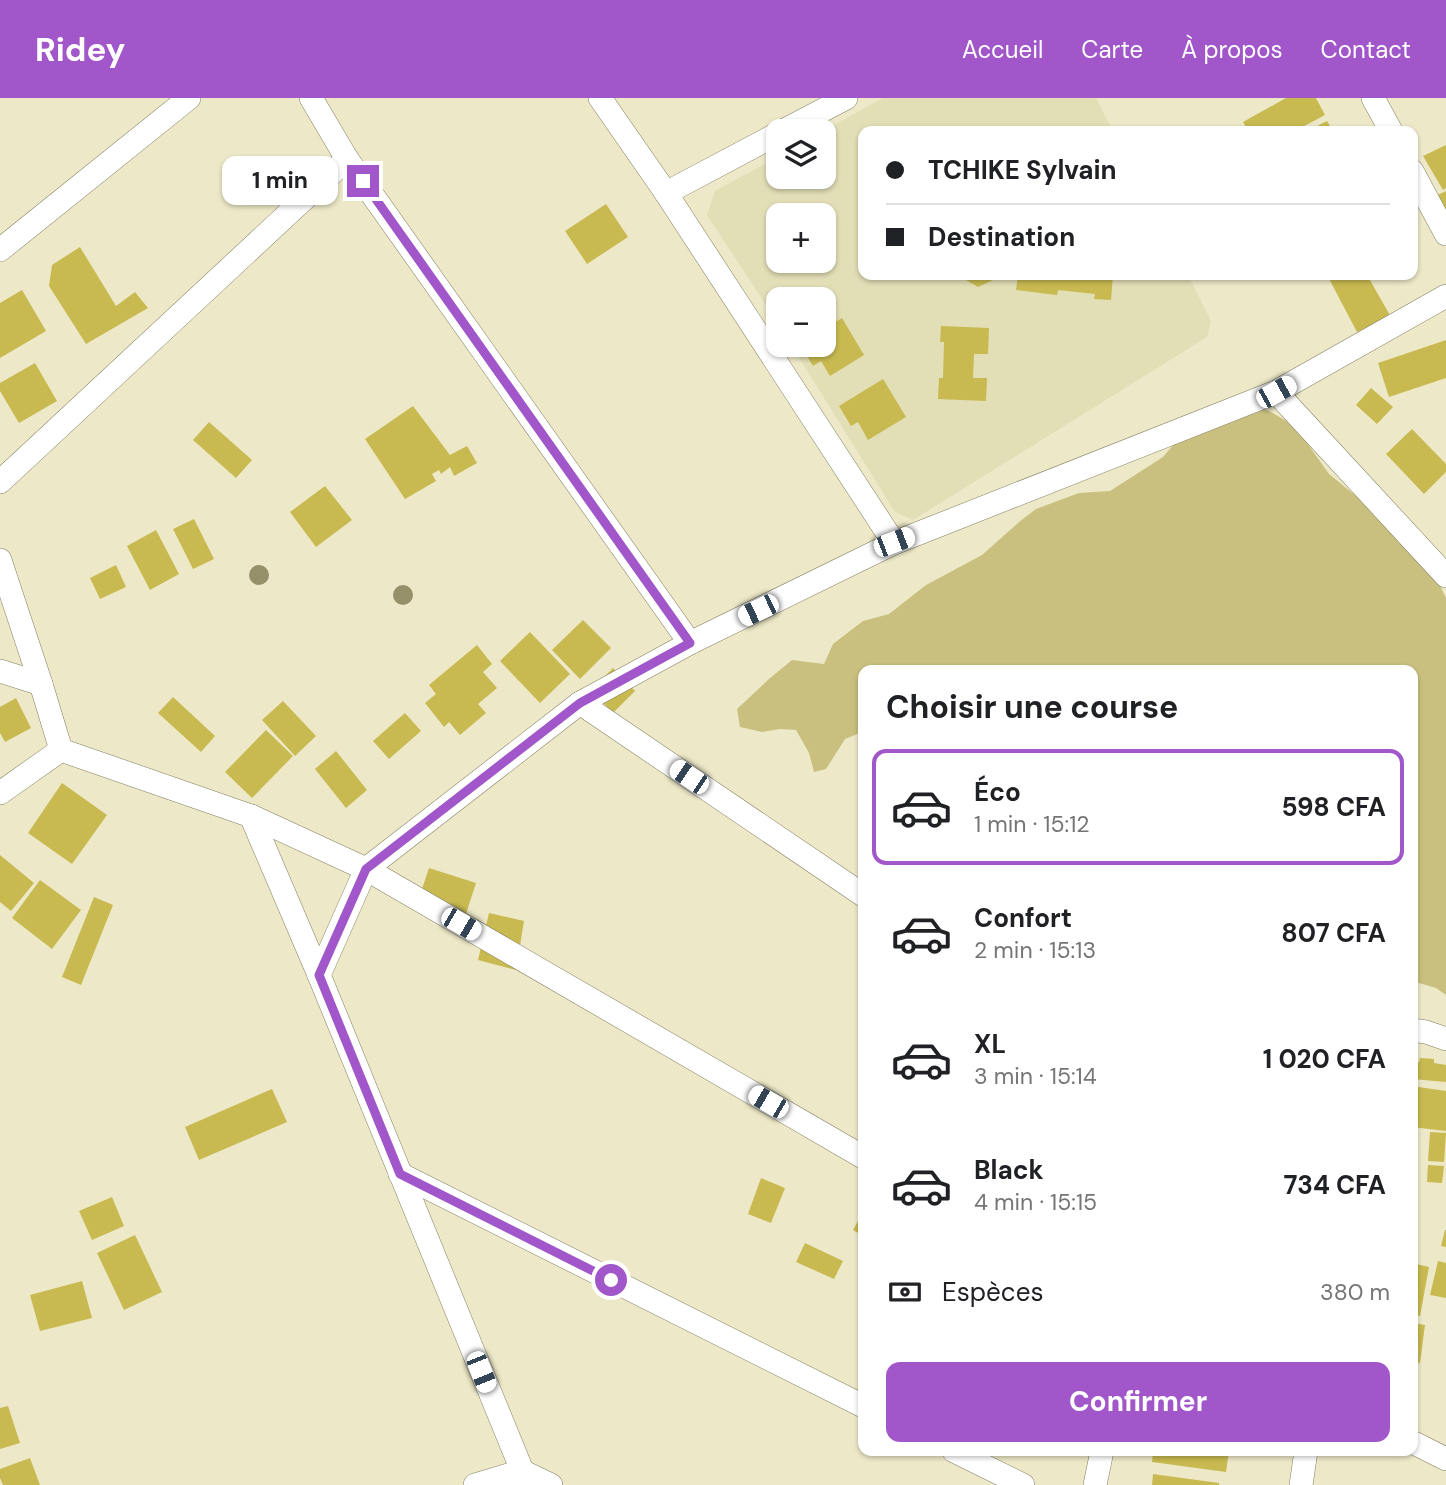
<!DOCTYPE html>
<html lang="fr">
<meta charset="utf-8">
<style>
body{margin:0;font-family:"DM Sans",sans-serif;background:#f6f6f6;color:#202124;height:100vh;display:flex;flex-direction:column;font-size:26px;white-space:nowrap}
*{box-sizing:border-box;margin:0}
p{font-size:23px;color:#757577}
.icon{flex:none;width:38px;height:38px;fill:none;stroke:currentColor;stroke-width:2;stroke-linecap:round;stroke-linejoin:round}
.map{position:relative;flex:1;overflow:hidden}
.drawer{position:absolute;left:858px;top:567px;width:560px;height:791px;display:flex;flex-direction:column;background:#fff;border-radius:14px;box-shadow:0 2px 5px #0004}
.drawer>*{flex:none}
.banner{position:absolute;left:858px;top:28px;width:560px;height:154px;border-radius:14px;box-shadow:0 2px 5px #0004;display:grid;align-content:center;height:154px;padding:0 28px;background:#fff}
.fabs{position:absolute;left:766px;top:21px;display:grid;gap:14px}
.fabs a{display:grid;place-items:center;width:70px;height:70px;border-radius:14px;background:#fff;box-shadow:0 2px 5px #0004;font-size:35px}
.end{position:absolute;width:32px;height:32px;margin:-16px;border:9px solid #a157ca;background:#fff;box-shadow:0 0 0 4px #fff}
.from{border-radius:50%}
.bubble{position:absolute;height:49px;border-radius:14px;background:#fff;box-shadow:0 2px 5px #0004;font-size:23px;font-weight:700;line-height:49px;text-align:center}
.car{position:absolute;width:21px;height:42px;margin:-21px -10px;border-radius:9px;box-shadow:0 0 5px 2px #0007;background:linear-gradient(#fff 24%,#345 0 40%,#fff 0 76%,#345 0 86%,#fff 0)}
.banner b{display:flex;align-items:center;gap:24px;height:66px;font-size:26px}
.banner b+b{border-top:2px solid #e0e0e0}
.banner i{width:18px;height:18px;background:#202124}
ul{padding:0;list-style:none}
li{display:flex;align-items:center;gap:21px;height:116px;margin:0 14px 10px;padding:0 14px;border:4px solid transparent;border-radius:14px}
li div{flex:1}
li b{display:block;font-size:26px}
li em{font-style:normal;font-weight:700}
li.on{border-color:#a157ca}
li>.icon{width:63px;height:63px;stroke-width:1.5}
h2{padding:0 28px;font-size:32px;line-height:84px}
.pay{display:flex;align-items:center;gap:18px;height:77px;padding:0 28px;font-size:26px}
.pay p{margin-inline-start:auto}
.cta{display:flex;gap:14px;margin-top:auto;padding:14px 28px}
.cta a{flex:1;height:80px;border-radius:14px;background:#a157ca;color:#fff;font-size:28px;font-weight:700;line-height:80px;text-align:center}
header{display:flex;align-items:center;gap:42px;box-sizing:border-box;height:98px;padding:0 35px;background:#a157ca;color:#fff}
header strong{font-size:33px}
nav{display:flex;gap:38px;margin-inline-start:auto;font-size:24px}
.map>svg:first-child{display:block}
.built{fill:#e2deb6;fill-rule:evenodd}
.green{fill:#c9c07f}
.building{fill:#c8ba51}
.lines{fill:none;stroke-linecap:round;stroke-linejoin:round}
.minor-casing{stroke:#827f61;stroke-width:24}
.minor{stroke:#fff;stroke-width:23}
.tree{fill:#959069}
.route{stroke:#a157ca;stroke-width:9}
</style>
<header>
<strong>Ridey</strong>
<nav><a>Accueil</a><a>Carte</a><a>À propos</a><a>Contact</a></nav>
</header>
<div class="map">
<svg width="1446" height="1387" viewBox="0 0 1446 1387">
<rect width="100%" height="100%" fill="#ede9c8"/>
<!-- built -->
<path class="built" d="M883,0h213l17,33h-250v144h325l23,46 -4,16 -294,183 -18,-8 -104,-167h33v-46h-45v26l-72,-110 8,-24 64,-35v21h45v-46h-1zM779,117h45v46h-45z"/>
<!-- green -->
<path class="green" d="M1247,306l22,7 26,15 34,48 49,40 20,28 34,27 14,29v397l-10,-7 -24,-7v-311h-549v65l-3,-2 -15,6 -19,30 -12,3 -5,-19 -13,-23 -16,-1 -18,3 -22,-5 -3,-18 32,-30 23,-19 32,4 9,-20 30,-23 26,-7 37,-29 56,-30 37,-33 17,-13 43,-16 31,-2 53,-34 21,-25z"/>
<!-- building -->
<g class="building">
<path d="M1286,0h30l9,17 -30,16h-47l-5,-9z"/>
<path d="M1327,23l6,10h-26z"/>
<path d="M1446,47v43l-3,2 -20,-34z"/>
<path d="M1446,93v38l-19,-29z"/>
<path d="M606,106l22,33 -41,27 -22,-33z"/>
<path d="M80,149l36,59 19,-14 13,16 -62,36 -37,-58 3,-21z"/>
<path d="M962,177h32l-1,5 -15,7 -17,-10z"/>
<path d="M1018,177h95l-2,25 -17,-1 1,-5 -37,-4 -1,5 -41,-5z"/>
<path d="M1327,177h40l24,42 -34,15z"/>
<path d="M22,192l24,41 -46,27v-55z"/>
<path d="M842,220l22,37 -34,21 -9,-15 -8,5 -13,-21h24v-16z"/>
<path d="M941,228l48,2 -1,26h-14l-1,24h14l-1,23 -48,-2 1,-21h4l1,-36h-4z"/>
<path d="M1446,242v38l-57,19 -11,-34z"/>
<path d="M35,265l22,38 -38,22 -19,-32v-8z"/>
<path d="M883,281l23,38 -38,23 -10,-18 -7,4 -12,-20z"/>
<path d="M1371,290l22,19 -16,17 -21,-19z"/>
<path d="M413,308l37,49 17,-9 10,17 -23,13 -4,-9 -9,7 -2,-4 -7,4 4,7 -31,18 -40,-60z"/>
<path d="M209,324l43,38 -16,18 -43,-38z"/>
<path d="M1412,331l34,35v8l-22,22 -38,-40z"/>
<path d="M325,388l27,34 -36,27 -26,-35z"/>
<path d="M194,421l20,40 -21,10 -20,-40z"/>
<path d="M156,432l23,44 -29,16 -23,-44z"/>
<path d="M116,467l10,22 -26,12 -10,-21z"/>
<path d="M583,522l28,28 -31,31 -28,-29z"/>
<path d="M530,534l40,42 -30,29 -40,-42z"/>
<path d="M477,547l15,19 -9,8 14,16 -19,16 8,9 -26,22 -11,-13 -5,5 -19,-24 11,-9 -7,-9z"/>
<path d="M613,570l22,23 -22,22 -22,-23z"/>
<path d="M173,599l42,39 -14,16 -43,-39z"/>
<path d="M16,600l15,30 -26,14 -5,-9v-26z"/>
<path d="M283,603l33,35 -21,20 -33,-36z"/>
<path d="M405,615l16,18 -32,28 -16,-18z"/>
<path d="M266,632l27,26 -41,42 -27,-26z"/>
<path d="M336,653l31,39 -21,18 -31,-39z"/>
<path d="M62,685l45,32 -35,49 -44,-31z"/>
<path d="M0,757l34,28 -23,28 -11,-9z"/>
<path d="M429,770l47,15 -14,43 -47,-16z"/>
<path d="M40,782l41,30 -29,39 -40,-31z"/>
<path d="M94,799l19,8 -32,80 -19,-8z"/>
<path d="M489,815l35,8 -8,49 -38,-10z"/>
<path d="M1420,960l14,1v4l12,2v17l-34,-3v-17h7z"/>
<path d="M1412,988l34,5v40l-34,-4z"/>
<path d="M272,991l15,33 -88,38 -14,-33z"/>
<path d="M1430,1034l16,1 -2,29 -16,-1z"/>
<path d="M1428,1067l16,1 -2,17 -15,-1z"/>
<path d="M761,1080l24,10 -14,35 -23,-9z"/>
<path d="M112,1099l12,29 -32,14 -13,-29z"/>
<path d="M863,1114v24l-10,-6z"/>
<path d="M1445,1132h1v17l-5,-1z"/>
<path d="M135,1137l27,57 -38,18 -27,-57z"/>
<path d="M805,1145l38,18 -9,18 -38,-17z"/>
<path d="M1438,1163l8,2v35l-16,-3z"/>
<path d="M1412,1165l17,4 -9,49 -8,-1z"/>
<path d="M82,1183l10,37 -52,13 -10,-36z"/>
<path d="M1412,1225l13,2 -5,38 -8,-1z"/>
<path d="M8,1308l12,37 -20,6v-41z"/>
<path d="M1153,1353h76l-3,21 -74,-10z"/>
<path d="M30,1360l10,27h-37l-3,-7v-9z"/>
<path d="M1153,1376l66,9v2h-67z"/>
</g>
<g class="lines">
<defs>
<g id="minor">
<path d="M311,0l36,61 343,484"/>
<path d="M600,0l66,95 228,350"/>
<path d="M1373,0l18,33"/>
<path d="M783,33l63,-33"/>
<path d="M1412,73l34,63"/>
<path d="M666,95l113,-60"/>
<path d="M0,152l189,-152"/>
<path d="M1276,294l170,184"/>
<path d="M0,384l347,-323"/>
<path d="M0,462l41,124 20,66 190,66 115,53 497,288"/>
<path d="M0,573l41,13"/>
<path d="M580,605l283,192"/>
<path d="M0,695l61,-43"/>
<path d="M251,718l68,159 209,510"/>
<path d="M319,877l47,-106 214,-166 110,-60 204,-100 382,-151 170,-96"/>
<path d="M1412,932l14,2 20,7"/>
<path d="M400,1076l463,232"/>
<path d="M1412,1344l34,17"/>
<path d="M954,1353l69,34"/>
<path d="M475,1387l47,-14 29,14"/>
<path d="M1095,1387l7,-34"/>
<path d="M1301,1387l5,-34"/>
</g>
</defs>
<!-- minor casing -->
<use href="#minor" class="minor-casing"/>
<!-- minor -->
<use href="#minor" class="minor"/>
</g>
<!-- trees -->
<g class="tree">
<circle cx="259" cy="477" r="10"/>
<circle cx="403" cy="497" r="10"/>
</g>
<g class="lines">
<!-- route -->
<path class="route" d="M363,83l327,462 -110,60 -214,166 -47,106 81,199 211,106"/>
</g>
</svg>
<div class="fabs">
<a><svg class="icon" aria-label="layers" viewBox="0 0 24 24"><path d="M12 4l9 5-9 5-9-5zM3 14l9 5 9-5"/></svg></a>
<a>+</a>
<a>−</a>
</div>
<i class="end from" style="left:611px;top:1182px"></i>
<i class="end" style="left:363px;top:83px"></i>
<div class="bubble" style="left:222px;top:58px;width:116px">1 min</div>
<i class="car" style="left:1276px;top:294px;rotate:61deg"></i>
<i class="car" style="left:894px;top:444px;rotate:69deg"></i>
<i class="car" style="left:758px;top:512px;rotate:244deg"></i>
<i class="car" style="left:689px;top:679px;rotate:304deg"></i>
<i class="car" style="left:461px;top:826px;rotate:120deg"></i>
<i class="car" style="left:768px;top:1004px;rotate:300deg"></i>
<i class="car" style="left:481px;top:1274px;rotate:158deg"></i>
<div class="banner">
<b><i class="from"></i>TCHIKE Sylvain</b>
<b><i></i>Destination</b>
</div>
<section class="drawer">
<h2>Choisir une course</h2>
<ul>
<li class="on"><svg class="icon" aria-label="car" viewBox="0 0 24 24"><path d="M5 17H2v-5l4-1 3-4h7l3 4 3 1v5h-3M9 17h6M6 11h13"/><circle cx="7" cy="17" r="2"/><circle cx="17" cy="17" r="2"/></svg><div><b>Éco</b><p>1 min · 15:12</p></div><em>598 CFA</em></li>
<li><svg class="icon" aria-label="car" viewBox="0 0 24 24"><path d="M5 17H2v-5l4-1 3-4h7l3 4 3 1v5h-3M9 17h6M6 11h13"/><circle cx="7" cy="17" r="2"/><circle cx="17" cy="17" r="2"/></svg><div><b>Confort</b><p>2 min · 15:13</p></div><em>807 CFA</em></li>
<li><svg class="icon" aria-label="car" viewBox="0 0 24 24"><path d="M5 17H2v-5l4-1 3-4h7l3 4 3 1v5h-3M9 17h6M6 11h13"/><circle cx="7" cy="17" r="2"/><circle cx="17" cy="17" r="2"/></svg><div><b>XL</b><p>3 min · 15:14</p></div><em>1 020 CFA</em></li>
<li><svg class="icon" aria-label="car" viewBox="0 0 24 24"><path d="M5 17H2v-5l4-1 3-4h7l3 4 3 1v5h-3M9 17h6M6 11h13"/><circle cx="7" cy="17" r="2"/><circle cx="17" cy="17" r="2"/></svg><div><b>Black</b><p>4 min · 15:15</p></div><em>734 CFA</em></li>
</ul>
<div class="pay"><svg class="icon" aria-label="cash" viewBox="0 0 24 24"><path d="M3 7h18v10H3z"/><circle cx="12" cy="12" r="2"/></svg>Espèces<p>380 m</p></div>
<div class="cta"><a>Confirmer</a></div>
</section>
</div>
